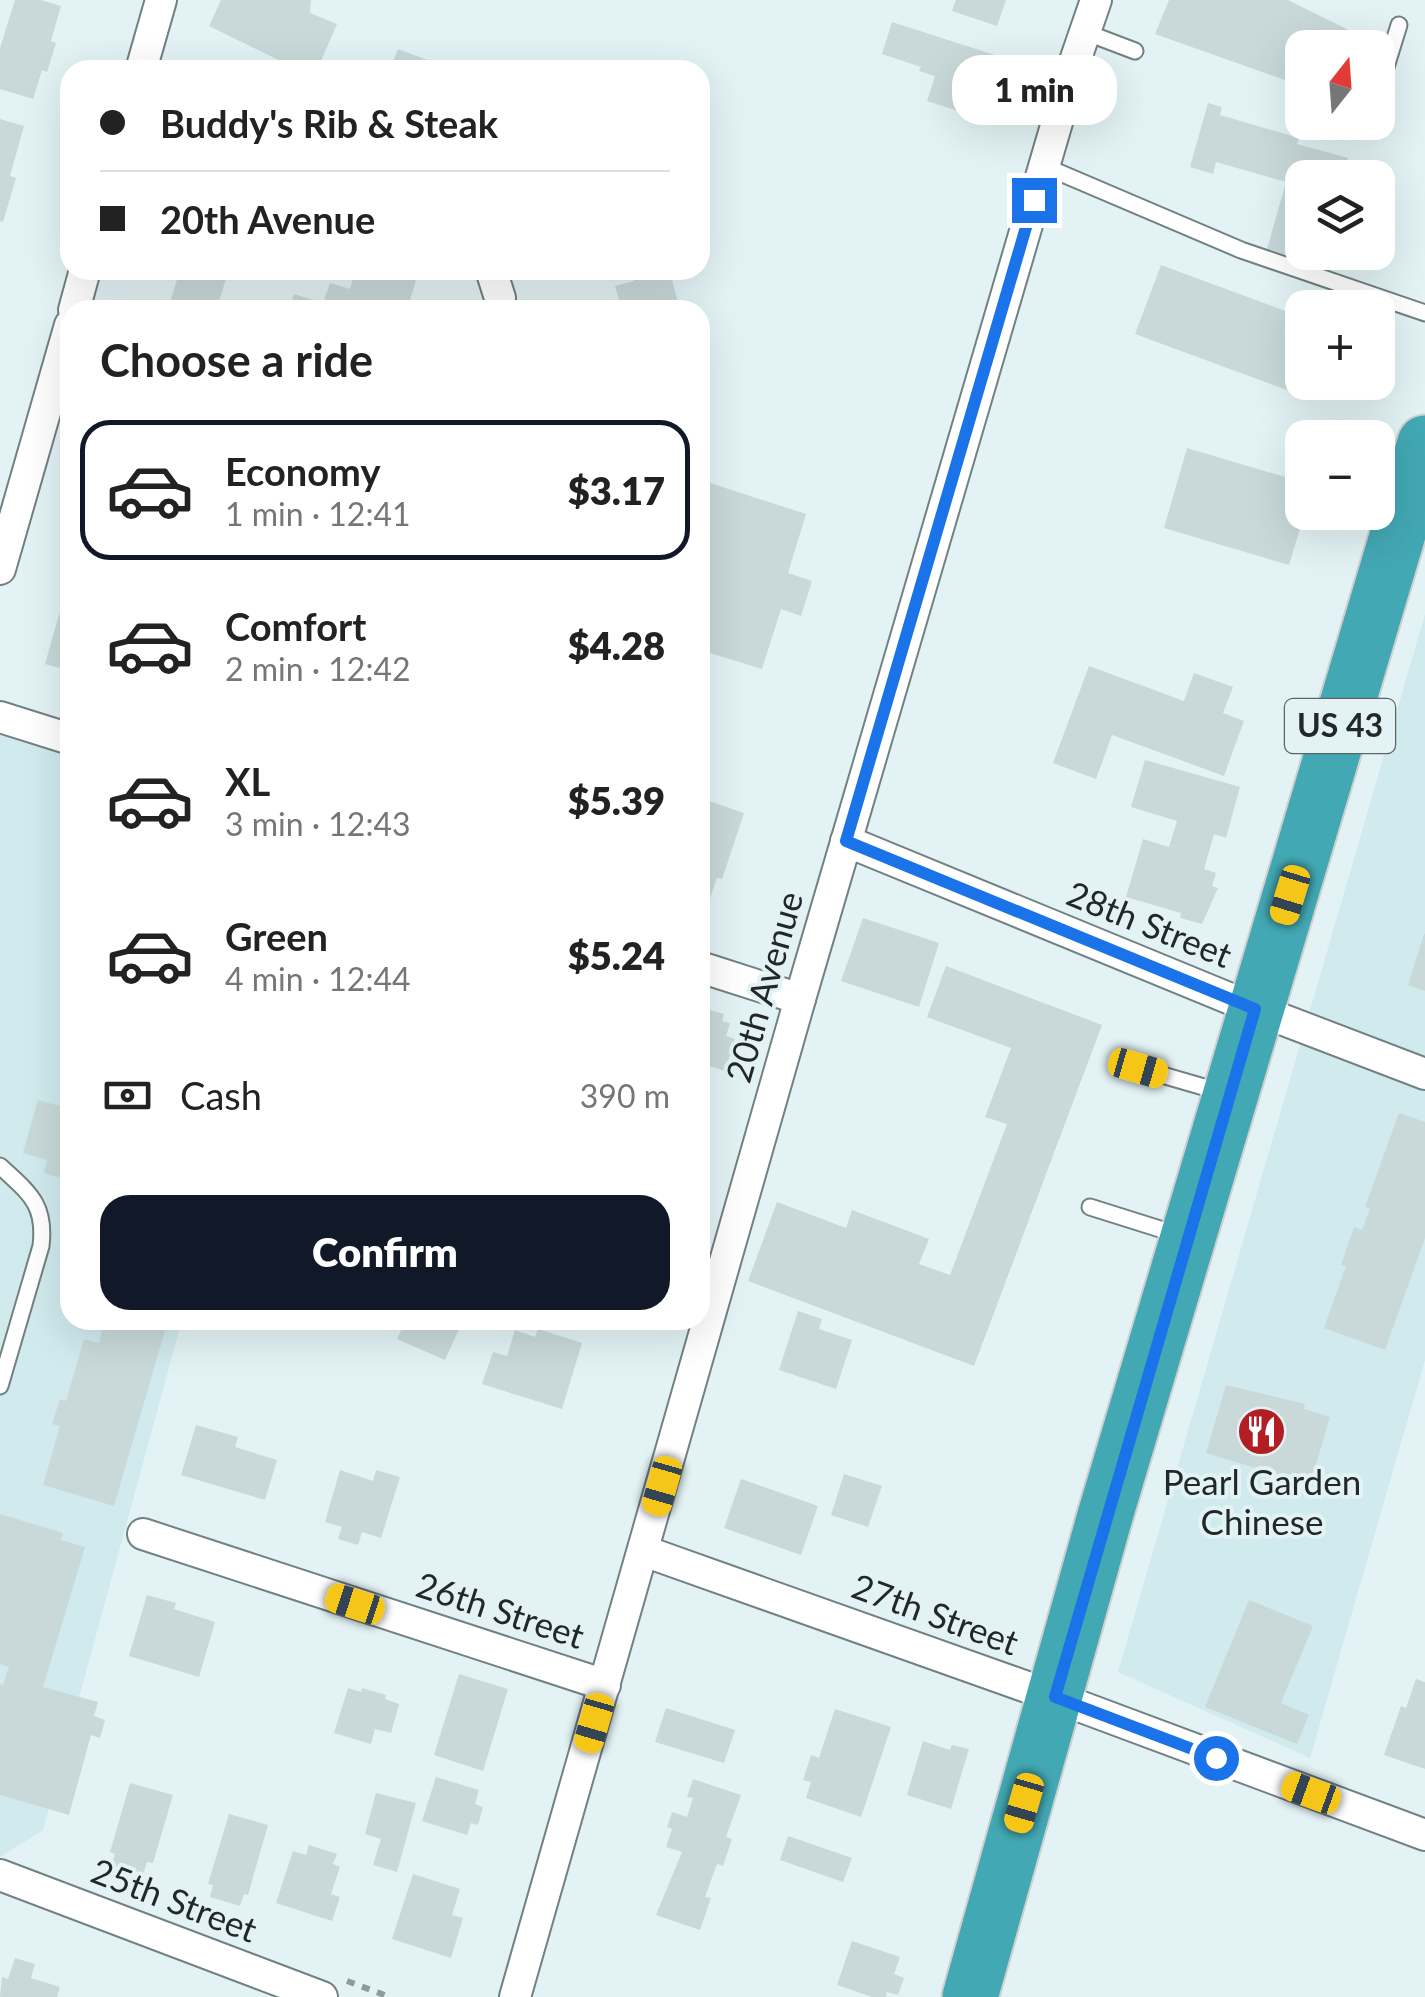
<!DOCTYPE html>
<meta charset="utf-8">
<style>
body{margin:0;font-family:Lato,sans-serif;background:#f6f6f6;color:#222;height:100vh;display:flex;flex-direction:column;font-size:38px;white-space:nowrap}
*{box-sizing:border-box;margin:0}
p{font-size:32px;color:#767676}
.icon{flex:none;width:55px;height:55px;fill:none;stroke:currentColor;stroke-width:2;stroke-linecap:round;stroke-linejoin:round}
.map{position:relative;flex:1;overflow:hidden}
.details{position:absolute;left:60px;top:300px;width:650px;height:1030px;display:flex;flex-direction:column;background:#fff;border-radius:30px;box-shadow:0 10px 40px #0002}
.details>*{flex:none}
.hud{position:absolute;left:60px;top:60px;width:650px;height:220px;border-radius:30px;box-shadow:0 10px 40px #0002;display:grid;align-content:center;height:220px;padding:0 40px;background:#fff}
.needle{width:65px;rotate:17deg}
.tools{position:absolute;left:1285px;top:30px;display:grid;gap:20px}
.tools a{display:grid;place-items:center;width:110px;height:110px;border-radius:20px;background:#fff;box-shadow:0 10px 40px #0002;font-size:50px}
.end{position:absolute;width:45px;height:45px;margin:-22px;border:12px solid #1a73e8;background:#fff;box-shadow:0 0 0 5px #fff}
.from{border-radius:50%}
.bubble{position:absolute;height:70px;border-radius:30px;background:#fff;box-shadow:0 10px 40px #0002;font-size:32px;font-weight:800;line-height:70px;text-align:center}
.car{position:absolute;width:30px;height:60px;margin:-30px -15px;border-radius:12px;box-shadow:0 0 8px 2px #0007;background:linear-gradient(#f5c518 24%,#345 0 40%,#f5c518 0 76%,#345 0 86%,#f5c518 0)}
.hud b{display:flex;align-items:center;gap:35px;height:95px;font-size:38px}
.hud b+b{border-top:2px solid #e0e0e0}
.hud i{width:25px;height:25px;background:#222}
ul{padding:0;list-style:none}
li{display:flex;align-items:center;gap:30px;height:140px;margin:0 20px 15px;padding:0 20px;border:5px solid transparent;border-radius:30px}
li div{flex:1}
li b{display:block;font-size:38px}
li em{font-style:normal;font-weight:800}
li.on{border-color:#111827}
li>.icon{width:90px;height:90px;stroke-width:1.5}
h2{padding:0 40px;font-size:45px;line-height:120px}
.pay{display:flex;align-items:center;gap:25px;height:110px;padding:0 40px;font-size:38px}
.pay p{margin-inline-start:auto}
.button{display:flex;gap:20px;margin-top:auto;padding:20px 40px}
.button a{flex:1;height:115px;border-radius:30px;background:#111827;color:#fff;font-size:40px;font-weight:800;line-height:115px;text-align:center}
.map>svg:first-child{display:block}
.built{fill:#d0eaed}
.building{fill:#c9d9da}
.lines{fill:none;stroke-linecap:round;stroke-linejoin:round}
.lane-casing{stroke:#728183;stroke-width:19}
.street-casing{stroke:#728183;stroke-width:34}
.highway-casing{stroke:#ced0d0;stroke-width:59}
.path{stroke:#8f9a9c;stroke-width:6;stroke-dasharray:8 8;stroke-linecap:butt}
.lane{stroke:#fff;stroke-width:15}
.street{stroke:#fff;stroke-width:30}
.highway{stroke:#42a8b3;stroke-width:55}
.route{stroke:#1a73e8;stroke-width:12}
.labels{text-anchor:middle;stroke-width:8;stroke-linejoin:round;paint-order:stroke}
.shield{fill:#e3f3f5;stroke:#5c6566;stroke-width:2.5}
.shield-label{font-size:32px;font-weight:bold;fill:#222828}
.street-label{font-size:35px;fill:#222828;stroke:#e3f3f5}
.poi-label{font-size:35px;fill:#222828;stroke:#e3f3f5}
</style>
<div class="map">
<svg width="1425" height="1997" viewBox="0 0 1425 1997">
<rect width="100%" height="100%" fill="#e3f3f5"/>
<!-- built -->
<g class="built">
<path d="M1425,614v746l-115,398 -192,-86z"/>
<path d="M0,715l70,25v580h112l-139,510 -43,27z"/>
</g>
<!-- building -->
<g class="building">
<path d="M15,0h26l20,6 -10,35 5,2 -9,29 -5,-2 -9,29 -33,-10v-41z"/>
<path d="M221,0h90l-1,13 27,11 -20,46h-18l-90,-44z"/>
<path d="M956,0h50l-9,26 -45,-15z"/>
<path d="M1169,0h119l97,48h-52l-36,-17 -10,26 15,5v24l-147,-52z"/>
<path d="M892,22l109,35 -7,22 7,3 -6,20 -9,-2 -6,18 -53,-17 8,-25 -16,-5 2,-4 -39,-13z"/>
<path d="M398,49l56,21h-64z"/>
<path d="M1208,103l14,4 -2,8 79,23 -2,6 51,14 -5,20h-41v74h19l-4,16 -51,-15 20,-71 -70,-20 -3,12 -23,-7z"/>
<path d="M0,119l24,7 -14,50 6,2 -13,44 -3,-1z"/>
<path d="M1161,265l141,52v30l-15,43 -152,-56z"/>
<path d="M180,270h49l-13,40h-22l-24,-8z"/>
<path d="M355,270h64l-12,40h-118l5,-16 29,9 7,-20 20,6z"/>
<path d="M620,270h71l-20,6 9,34h-58l-7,-24 19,-5 -2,-9 -10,3z"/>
<path d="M1187,448l115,34 3,30 -16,53 -125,-37z"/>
<path d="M707,482l99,32 -18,59 24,8 -11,35 -20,-7 -19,60 -62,-19v-121l7,-23 -7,-2z"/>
<path d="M70,590v81l-25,-7 17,-60z"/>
<path d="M1089,666l95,35 10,-28 39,14 -10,26 21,8 -20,55 -112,-41 -16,44 -43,-16z"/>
<path d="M1145,760l95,27 -14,51 -12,-4 -10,35 12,4 -4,13 6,2 -16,36 -22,-6 1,-5 -55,-16 17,-58 26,8 8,-26 -46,-14z"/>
<path d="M703,799l41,14 -22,66 -5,-1 -13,38 -4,-1z"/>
<path d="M863,918l76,25 -20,64 -78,-26z"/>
<path d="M1424,934h1v57l-17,-6z"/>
<path d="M946,966l156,59 -128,341 -226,-85 29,-79 69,26 6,-18 77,29 -10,25 31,11 57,-151 -22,-7 26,-69 -84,-31z"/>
<path d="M700,1007l24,7 -2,7 8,2 -4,13 9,3 -10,32 -25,-8z"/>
<path d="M38,1100l32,9v72l-26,-8 3,-13 -24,-7z"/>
<path d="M1399,1113l26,9v116l-40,112 -61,-22 22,-62 -5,-1 13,-38 8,3 8,-22 -5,-1z"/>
<path d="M798,1311l24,8 -3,10 33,11 -16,49 -57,-19z"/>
<path d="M105,1320h63l-54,186 -71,-21 17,-59 -8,-2 8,-25 6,2 18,-62 15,4z"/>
<path d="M406,1320h32l21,9 -14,31 -48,-21z"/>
<path d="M538,1329l44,14 -20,66 -80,-25 11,-32 14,4 8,-26 20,7z"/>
<path d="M1226,1385l79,19 -1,5 26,8 -20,67 -104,-31z"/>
<path d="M196,1425l42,12 -3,10 42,13 -12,40 -84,-25z"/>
<path d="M340,1470l33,11 3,-11 24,7 -19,61 -19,-6 -4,13 -20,-6 4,-12 -17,-5z"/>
<path d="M844,1474l38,12 -14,41 -37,-12z"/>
<path d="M741,1479l77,27 -17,49 -77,-27z"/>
<path d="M0,1514l63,19 -2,7 24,7 -42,140 55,15 -4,14 11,4 -5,18 -9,-3 -22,80 -69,-20v-111l3,1 6,-18 -9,-3z"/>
<path d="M147,1595l29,8 -2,6 41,13 -16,55 -70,-21z"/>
<path d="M1249,1600l64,26 -32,77 28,12 -12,29 -92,-37z"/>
<path d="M459,1674l49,15 -25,82 -49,-16z"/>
<path d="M1416,1679l9,3v87l-41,-14 17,-49 5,2z"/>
<path d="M348,1688l13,4 1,-4 24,7 -1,4 14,5 -8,29 -16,-4 -4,15 -37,-11z"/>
<path d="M666,1708l69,22 -11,33 -69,-21z"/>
<path d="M835,1709l56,18 -30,90 -55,-19 5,-16 -8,-2 8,-25 8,3z"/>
<path d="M923,1741l27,9 2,-5 17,4 -18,60 -44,-14z"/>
<path d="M436,1777l43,13 -4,14 8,3 -5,18 -7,-2 -4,12 -45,-14z"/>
<path d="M693,1779l48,16 -15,42 6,2 -9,27 -6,-2 -12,33 6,1 -11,32 -44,-15 26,-63 -16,-5 6,-18 -5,-2 5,-15 15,5 6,-19 -6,-1z"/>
<path d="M130,1783l43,12 -20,68 -6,-1 -4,13 -32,-9 4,-12 -5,-2z"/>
<path d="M376,1793l40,10 -19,69 -24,-7 8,-26 -16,-5z"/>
<path d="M229,1814l39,11 -20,70 -4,-1 -4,12 -30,-9 3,-12 -5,-1z"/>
<path d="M788,1836l64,22 -9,24 -63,-22z"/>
<path d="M309,1845l28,9 -4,10 7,3 -9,27 9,3 -8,24 -56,-18 17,-52 13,4z"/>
<path d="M413,1874l47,15 -8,26 11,3 -12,40 -59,-19z"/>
<path d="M852,1941l48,16 -6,17 10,4 -6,17 -11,-3 -1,5h-14l-35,-12z"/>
<path d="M15,1958l20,6 -4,14 29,9 -3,10h-57l2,-20 6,2z"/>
</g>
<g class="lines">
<defs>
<g id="lane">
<path d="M1085,32l50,19"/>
<path d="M1378,93l21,-68"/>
<path d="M1367,127l1,-5"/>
<path d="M1044,166l197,84 184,63"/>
<path d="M1138,1068l83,24"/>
<path d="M0,1166c29,27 46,38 41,80l-41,140"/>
<path d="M1090,1207l89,28"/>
</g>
<g id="street">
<path d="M141,70l20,-70"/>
<path d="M491,270l9,28v12"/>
<path d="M74,310l11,-40"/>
<path d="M0,569l70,-244"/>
<path d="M0,717l70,22"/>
<path d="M846,841l409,168 170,65"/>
<path d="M700,967l100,32"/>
<path d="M143,1534l462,151"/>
<path d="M644,1551l411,146 370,138"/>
<path d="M0,1875l322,122"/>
<path d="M515,1997l285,-998 275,-938 21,-61"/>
</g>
<path id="highway" d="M970,1997l135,-481 320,-1073"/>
</defs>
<!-- lane casing -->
<use href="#lane" class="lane-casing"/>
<!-- street casing -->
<use href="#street" class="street-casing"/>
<!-- highway casing -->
<use href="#highway" class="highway-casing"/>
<!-- path -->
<path class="path" d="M347,1981l43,16"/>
<!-- lane -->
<use href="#lane" class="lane"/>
<!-- street -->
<use href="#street" class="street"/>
<!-- highway -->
<use href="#highway" class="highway"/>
</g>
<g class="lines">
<!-- route -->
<path class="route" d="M1034,200l-188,641 409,168 -200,688 161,61"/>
</g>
<!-- icons -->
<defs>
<symbol id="restaurant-disc" viewBox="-11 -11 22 22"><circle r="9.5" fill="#b11f25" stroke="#e3f3f5"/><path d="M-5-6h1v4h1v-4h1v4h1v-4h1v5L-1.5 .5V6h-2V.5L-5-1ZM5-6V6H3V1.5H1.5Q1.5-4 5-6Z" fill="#fff"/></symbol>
</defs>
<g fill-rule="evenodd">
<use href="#restaurant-disc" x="1234" y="1404" width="55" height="55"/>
</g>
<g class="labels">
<!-- shield labels -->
<rect class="shield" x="1285" y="699" width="110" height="54" rx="8"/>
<g class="shield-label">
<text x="1340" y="737">US 43</text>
</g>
<!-- street labels -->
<g class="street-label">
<text transform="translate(1149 925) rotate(22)" y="12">28th Street</text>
<text transform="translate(765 987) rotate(-74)" y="12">20th Avenue</text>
<text transform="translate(500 1611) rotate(18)" y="12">26th Street</text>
<text transform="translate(935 1615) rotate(20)" y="12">27th Street</text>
<text transform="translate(174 1901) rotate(21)" y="12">25th Street</text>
</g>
<!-- poi labels -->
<g class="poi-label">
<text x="1262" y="1495">Pearl Garden<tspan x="1262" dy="40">Chinese</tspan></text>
</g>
</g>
</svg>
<div class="tools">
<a><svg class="needle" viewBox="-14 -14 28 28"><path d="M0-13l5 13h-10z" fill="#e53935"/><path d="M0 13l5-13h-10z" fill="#767676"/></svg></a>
<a><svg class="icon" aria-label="layers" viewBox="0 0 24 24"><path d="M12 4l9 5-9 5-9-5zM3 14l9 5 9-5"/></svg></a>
<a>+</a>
<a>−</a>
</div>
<i class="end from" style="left:1216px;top:1758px"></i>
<i class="end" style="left:1034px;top:200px"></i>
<div class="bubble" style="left:952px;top:55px;width:165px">1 min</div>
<i class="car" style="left:1290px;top:895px;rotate:197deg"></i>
<i class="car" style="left:1138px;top:1068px;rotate:106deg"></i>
<i class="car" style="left:662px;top:1486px;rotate:196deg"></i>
<i class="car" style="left:355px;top:1604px;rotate:288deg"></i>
<i class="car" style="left:594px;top:1723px;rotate:196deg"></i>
<i class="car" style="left:1311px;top:1793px;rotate:290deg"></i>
<i class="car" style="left:1024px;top:1803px;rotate:196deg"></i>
<div class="hud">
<b><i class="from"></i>Buddy's Rib &amp; Steak</b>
<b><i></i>20th Avenue</b>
</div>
<section class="details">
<h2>Choose a ride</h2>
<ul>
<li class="on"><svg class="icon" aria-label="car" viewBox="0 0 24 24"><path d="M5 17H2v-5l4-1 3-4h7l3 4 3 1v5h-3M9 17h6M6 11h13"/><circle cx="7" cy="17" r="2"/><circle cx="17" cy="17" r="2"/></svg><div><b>Economy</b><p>1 min · 12:41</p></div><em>$3.17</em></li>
<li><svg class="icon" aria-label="car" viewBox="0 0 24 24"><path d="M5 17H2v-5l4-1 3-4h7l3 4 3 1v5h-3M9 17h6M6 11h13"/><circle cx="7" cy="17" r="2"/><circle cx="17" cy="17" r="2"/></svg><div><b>Comfort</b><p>2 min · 12:42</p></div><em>$4.28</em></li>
<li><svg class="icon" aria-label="car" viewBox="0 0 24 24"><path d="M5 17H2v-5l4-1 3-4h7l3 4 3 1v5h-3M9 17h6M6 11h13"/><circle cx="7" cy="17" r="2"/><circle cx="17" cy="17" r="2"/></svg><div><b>XL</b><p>3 min · 12:43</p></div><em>$5.39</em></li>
<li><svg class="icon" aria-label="car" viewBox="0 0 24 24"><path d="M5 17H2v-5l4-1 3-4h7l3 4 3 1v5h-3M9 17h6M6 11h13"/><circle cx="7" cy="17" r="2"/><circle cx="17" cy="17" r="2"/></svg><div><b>Green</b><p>4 min · 12:44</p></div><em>$5.24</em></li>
</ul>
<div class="pay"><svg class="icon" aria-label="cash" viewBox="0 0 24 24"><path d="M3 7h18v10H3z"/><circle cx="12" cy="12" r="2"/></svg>Cash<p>390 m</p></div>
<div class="button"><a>Confirm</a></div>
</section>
</div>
